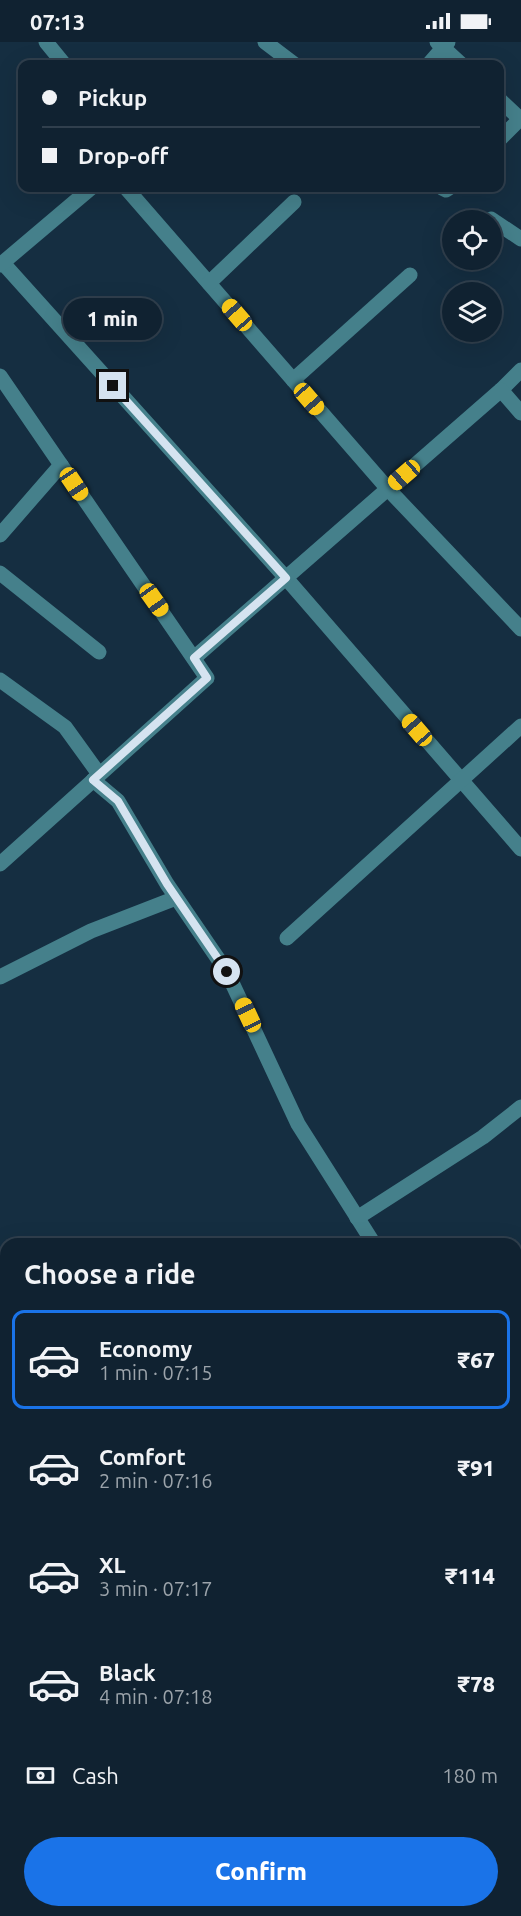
<!DOCTYPE html>
<meta charset="utf-8">
<style>
body{margin:0;font-family:Ubuntu,sans-serif;background:#1e2f3d;color:#f1f3f6;height:100vh;display:flex;flex-direction:column;font-size:22px;white-space:nowrap}
*{box-sizing:border-box;margin:0}
p{font-size:20px;color:#9ca4ab}
.icon{flex:none;width:33px;height:33px;fill:none;stroke:currentColor;stroke-width:2;stroke-linecap:round;stroke-linejoin:round}
.map{position:relative;flex:1;overflow:hidden}
.panel{position:absolute;left:0px;top:1196px;width:522px;height:680px;display:flex;flex-direction:column;background:#102231;border-radius:18px 18px 0 0;box-shadow:0 6px 24px #0002,0 0 0 2px #303f4d}
.panel>*{flex:none}
.guide{position:absolute;left:18px;top:18px;width:486px;height:132px;border-radius:12px;box-shadow:0 6px 24px #0002,0 0 0 2px #303f4d;display:grid;align-content:center;height:132px;padding:0 24px;background:#102231}
.buttons{position:absolute;left:442px;top:168px;display:grid;gap:12px}
.buttons a{display:grid;place-items:center;width:60px;height:60px;border-radius:50%;background:#102231;box-shadow:0 6px 24px #0002,0 0 0 2px #303f4d;font-size:30px}
.end{position:absolute;width:27px;height:27px;margin:-14px;border:8px solid #d5e3f0;background:#111;box-shadow:0 0 0 3px #111}
.from{border-radius:50%}
.bubble{position:absolute;height:42px;border-radius:21px;background:#102231;box-shadow:0 6px 24px #0002,0 0 0 2px #303f4d;font-size:20px;font-weight:800;line-height:42px;text-align:center}
.car{position:absolute;width:18px;height:36px;margin:-18px -9px;border-radius:8px;box-shadow:0 0 4px 2px #0007;background:linear-gradient(#f5c518 24%,#345 0 40%,#f5c518 0 76%,#345 0 86%,#f5c518 0)}
.guide b{display:flex;align-items:center;gap:21px;height:57px;font-size:22px}
.guide b+b{border-top:2px solid #303f4d}
.guide i{width:15px;height:15px;background:#f1f3f6}
ul{padding:0;list-style:none}
li{display:flex;align-items:center;gap:18px;height:99px;margin:0 12px 9px;padding:0 12px;border:3px solid transparent;border-radius:12px}
li div{flex:1}
li b{display:block;font-size:22px}
li em{font-style:normal;font-weight:800}
li.current{border-color:#1a73e8}
li>.icon{width:54px;height:54px;stroke-width:1.5}
h2{padding:0 24px;font-size:27px;line-height:72px}
.pay{display:flex;align-items:center;gap:15px;height:66px;padding:0 24px;font-size:22px}
.pay p{margin-inline-start:auto}
.cta{display:flex;gap:12px;margin-top:auto;padding:12px 24px}
.cta a{flex:1;height:69px;border-radius:36px;background:#1a73e8;color:#fff;font-size:24px;font-weight:800;line-height:69px;text-align:center}
.status{display:flex;justify-content:space-between;align-items:center;height:42px;padding:0 30px;background:#102231;direction:ltr}
.status svg{height:16px;fill:currentColor}
.map>svg:first-child{display:block}
.lines{fill:none;stroke-linecap:round;stroke-linejoin:round}
.minor{stroke:#45808b;stroke-width:15}
.route{stroke:#d5e3f0;stroke-width:8}
</style>
<div class="status"><b>07:13</b><svg viewBox="0 0 49 12"><path d="M0 12V9h3v3zM5 12V6h3v6zM10 12V3h3v9zM15 12V0h3v12zM26 1h20v11H26zM47 4h2v5h-2z"/></svg></div>
<div class="map">
<svg width="521" height="1874" viewBox="0 0 521 1874">
<rect width="100%" height="100%" fill="#152e41"/>
<g class="lines">
<!-- minor -->
<g class="minor">
<path d="M46,0l18,22"/>
<path d="M265,0l29,22"/>
<path d="M437,0l24,22"/>
<path d="M429,22l19,-22"/>
<path d="M500,58l20,19 -20,20"/>
<path d="M126,146l262,301 133,140"/>
<path d="M442,146l4,2 3,-2"/>
<path d="M491,177l30,20"/>
<path d="M3,221l283,315 235,271"/>
<path d="M0,223l91,-77"/>
<path d="M209,241l85,-81"/>
<path d="M0,334l207,302 -207,186"/>
<path d="M293,338l117,-105"/>
<path d="M501,348l20,-20"/>
<path d="M0,493l61,-70"/>
<path d="M0,531l99,79"/>
<path d="M194,616l307,-268 20,23"/>
<path d="M0,638l65,47 34,47"/>
<path d="M93,738l25,21 49,83 60,88 71,152 76,120"/>
<path d="M287,896l234,-212"/>
<path d="M0,935l91,-46 85,-33"/>
<path d="M357,1176l126,-81 38,-30"/>
<path d="M516,1484l5,-6"/>
<path d="M516,1598l5,-5"/>
<path d="M0,1603l6,-4"/>
<path d="M0,1778l6,-3"/>
<path d="M97,1874l10,-5"/>
</g>
</g>
<g class="lines">
<!-- route -->
<path class="route" d="M113,344l173,192 -92,80 13,20 -114,102 25,21 49,83 60,88"/>
</g>
</svg>
<div class="buttons">
<a><svg class="icon" aria-label="locate" viewBox="0 0 24 24"><circle cx="12" cy="12" r="6"/><path d="M12 2v4M12 18v4M2 12h4M18 12h4"/></svg></a>
<a><svg class="icon" aria-label="layers" viewBox="0 0 24 24"><path d="M12 4l9 5-9 5-9-5zM3 14l9 5 9-5"/></svg></a>
</div>
<i class="end from" style="left:227px;top:930px"></i>
<i class="end" style="left:113px;top:344px"></i>
<div class="bubble" style="left:63px;top:256px;width:99px">1 min</div>
<i class="car" style="left:237px;top:273px;rotate:319deg"></i>
<i class="car" style="left:309px;top:357px;rotate:139deg"></i>
<i class="car" style="left:404px;top:433px;rotate:229deg"></i>
<i class="car" style="left:74px;top:442px;rotate:146deg"></i>
<i class="car" style="left:154px;top:558px;rotate:145deg"></i>
<i class="car" style="left:417px;top:688px;rotate:319deg"></i>
<i class="car" style="left:248px;top:973px;rotate:335deg"></i>
<div class="guide">
<b><i class="from"></i>Pickup</b>
<b><i></i>Drop-off</b>
</div>
<section class="panel">
<h2>Choose a ride</h2>
<ul>
<li class="current"><svg class="icon" aria-label="car" viewBox="0 0 24 24"><path d="M5 17H2v-5l4-1 3-4h7l3 4 3 1v5h-3M9 17h6M6 11h13"/><circle cx="7" cy="17" r="2"/><circle cx="17" cy="17" r="2"/></svg><div><b>Economy</b><p>1 min · 07:15</p></div><em>₹67</em></li>
<li><svg class="icon" aria-label="car" viewBox="0 0 24 24"><path d="M5 17H2v-5l4-1 3-4h7l3 4 3 1v5h-3M9 17h6M6 11h13"/><circle cx="7" cy="17" r="2"/><circle cx="17" cy="17" r="2"/></svg><div><b>Comfort</b><p>2 min · 07:16</p></div><em>₹91</em></li>
<li><svg class="icon" aria-label="car" viewBox="0 0 24 24"><path d="M5 17H2v-5l4-1 3-4h7l3 4 3 1v5h-3M9 17h6M6 11h13"/><circle cx="7" cy="17" r="2"/><circle cx="17" cy="17" r="2"/></svg><div><b>XL</b><p>3 min · 07:17</p></div><em>₹114</em></li>
<li><svg class="icon" aria-label="car" viewBox="0 0 24 24"><path d="M5 17H2v-5l4-1 3-4h7l3 4 3 1v5h-3M9 17h6M6 11h13"/><circle cx="7" cy="17" r="2"/><circle cx="17" cy="17" r="2"/></svg><div><b>Black</b><p>4 min · 07:18</p></div><em>₹78</em></li>
</ul>
<div class="pay"><svg class="icon" aria-label="cash" viewBox="0 0 24 24"><path d="M3 7h18v10H3z"/><circle cx="12" cy="12" r="2"/></svg>Cash<p>180 m</p></div>
<div class="cta"><a>Confirm</a></div>
</section>
</div>
